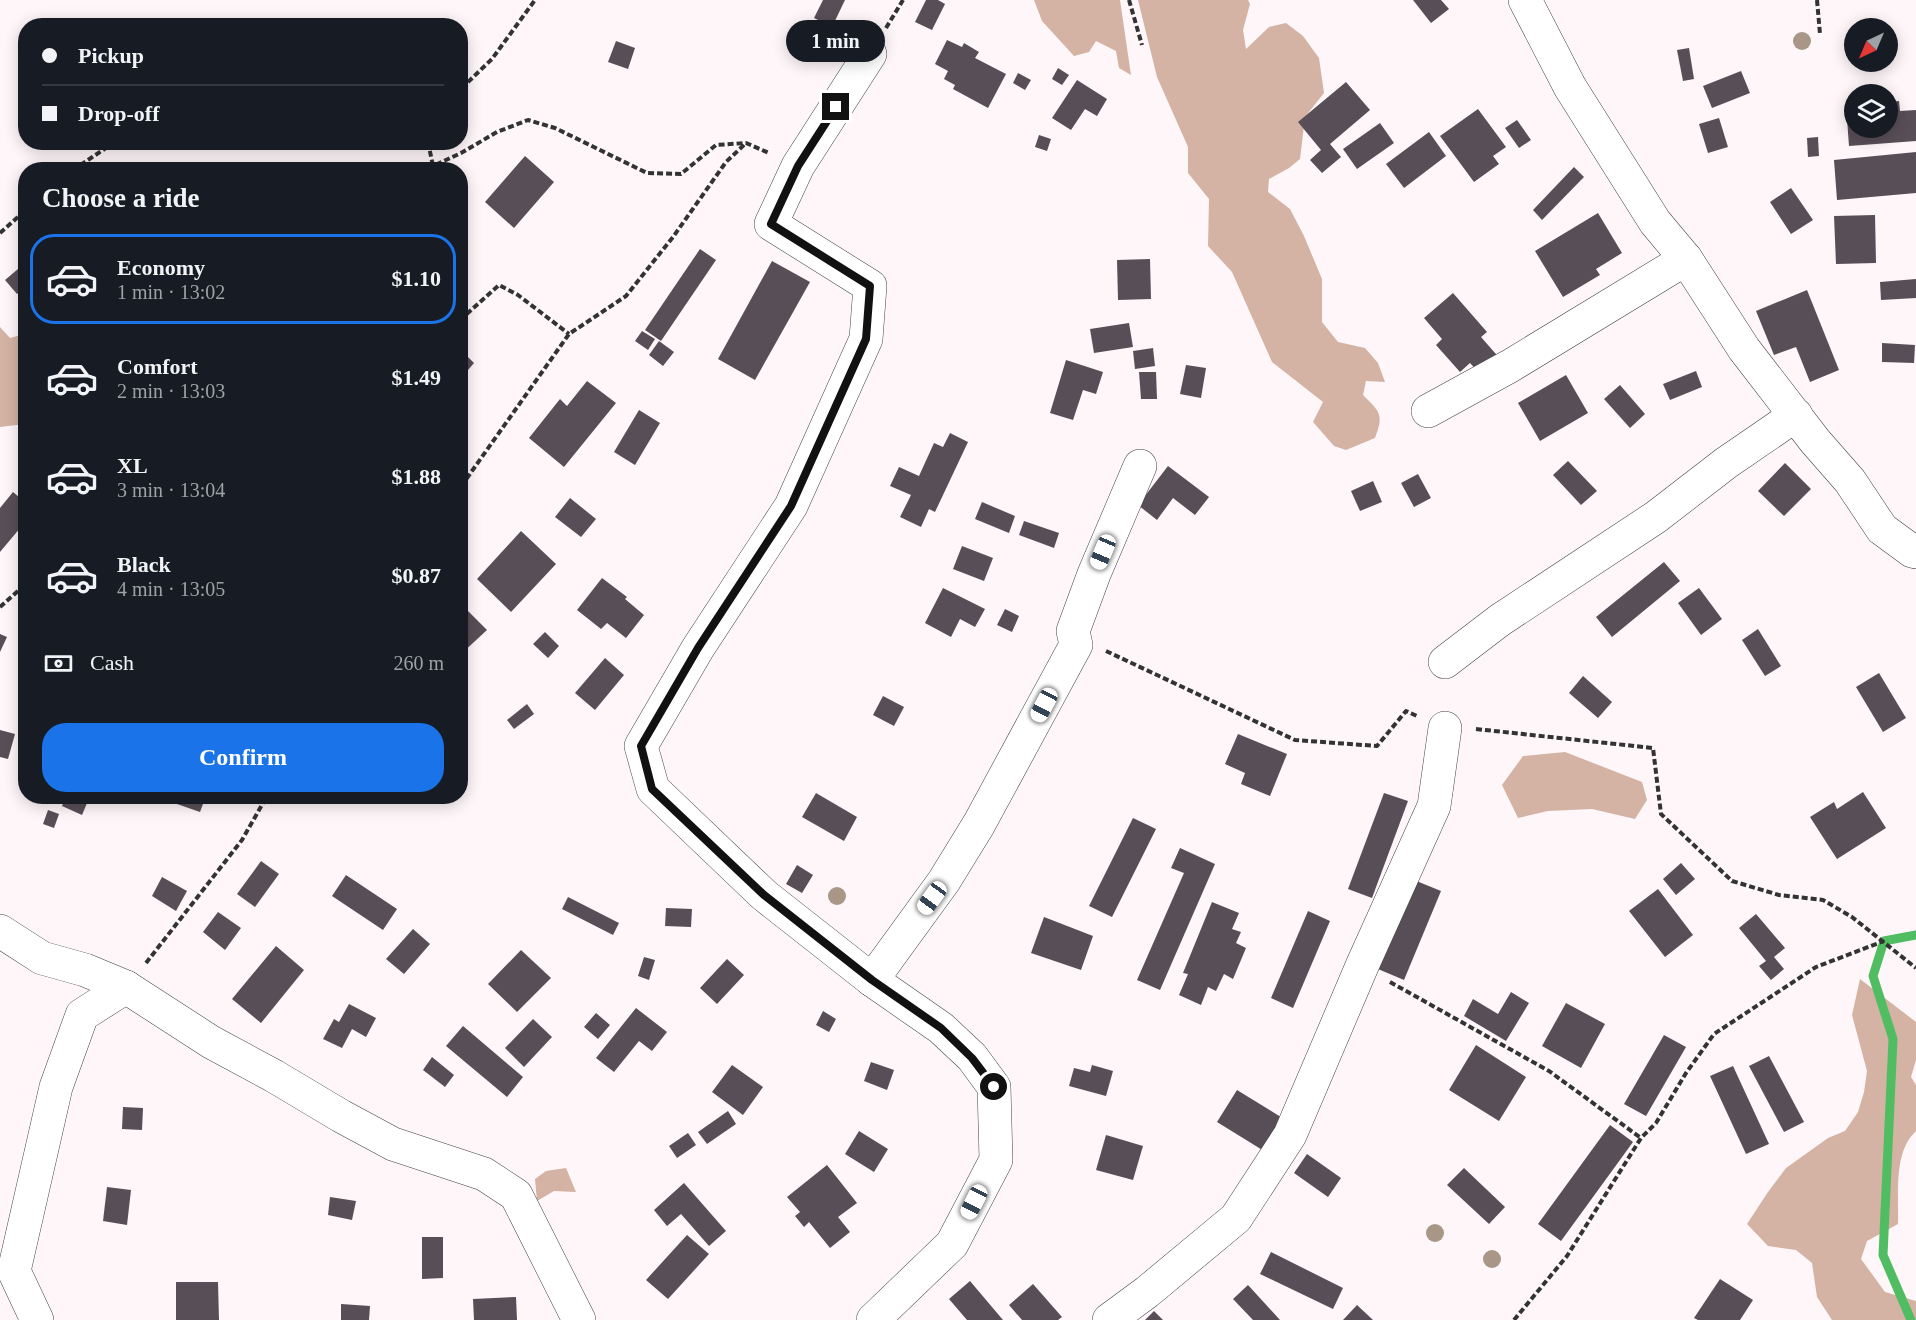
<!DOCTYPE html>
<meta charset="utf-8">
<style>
body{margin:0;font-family:"Times New Roman",serif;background:#242831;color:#f1f3f6;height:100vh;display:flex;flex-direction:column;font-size:22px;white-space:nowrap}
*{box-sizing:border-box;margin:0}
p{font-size:20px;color:#9ea1a6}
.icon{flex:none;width:33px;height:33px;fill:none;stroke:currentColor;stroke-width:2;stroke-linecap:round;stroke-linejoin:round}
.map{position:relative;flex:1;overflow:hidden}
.sheet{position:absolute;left:18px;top:162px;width:450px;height:642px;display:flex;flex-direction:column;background:#171b24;border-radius:24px;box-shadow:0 3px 15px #0003}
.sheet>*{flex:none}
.banner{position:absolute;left:18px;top:18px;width:450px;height:132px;border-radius:24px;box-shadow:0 3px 15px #0003;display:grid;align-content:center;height:132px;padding:0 24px;background:#171b24}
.needle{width:39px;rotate:224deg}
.buttons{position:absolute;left:1844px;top:18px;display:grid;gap:12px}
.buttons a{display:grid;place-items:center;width:54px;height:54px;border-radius:50%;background:#171b24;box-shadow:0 3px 15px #0003;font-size:30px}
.end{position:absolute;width:27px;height:27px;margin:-14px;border:8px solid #111;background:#fff;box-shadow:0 0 0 3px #fff}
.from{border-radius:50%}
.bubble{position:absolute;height:42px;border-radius:21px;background:#171b24;box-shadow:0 3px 15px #0003;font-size:20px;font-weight:700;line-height:42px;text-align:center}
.car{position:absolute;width:18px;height:36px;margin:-18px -9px;border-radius:8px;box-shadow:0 0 4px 2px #0007;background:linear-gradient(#fff 24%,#345 0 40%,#fff 0 76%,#345 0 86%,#fff 0)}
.banner b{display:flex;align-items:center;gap:21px;height:57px;font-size:22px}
.banner b+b{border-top:2px solid #363941}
.banner i{width:15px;height:15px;background:#f1f3f6}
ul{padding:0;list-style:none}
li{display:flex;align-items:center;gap:18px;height:90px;margin:0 12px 9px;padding:0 12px;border:3px solid transparent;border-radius:24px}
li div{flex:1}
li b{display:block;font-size:22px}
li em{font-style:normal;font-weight:700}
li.active{border-color:#1a73e8}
li>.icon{width:54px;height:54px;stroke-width:1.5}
h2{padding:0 24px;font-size:27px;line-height:72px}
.pay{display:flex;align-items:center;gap:15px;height:66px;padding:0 24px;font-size:22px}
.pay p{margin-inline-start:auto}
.button{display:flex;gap:12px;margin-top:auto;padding:12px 24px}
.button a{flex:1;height:69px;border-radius:24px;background:#1a73e8;color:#fff;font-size:24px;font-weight:700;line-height:69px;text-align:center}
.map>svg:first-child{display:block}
.forest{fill:#d4b3a4}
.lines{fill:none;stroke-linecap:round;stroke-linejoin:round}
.stream{stroke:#51bd62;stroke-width:9}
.building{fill:#584e57}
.minor-casing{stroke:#444;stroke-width:34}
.path{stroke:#333;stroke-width:4;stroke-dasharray:6 3;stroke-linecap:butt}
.minor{stroke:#fff;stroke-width:33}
.tree{fill:#a89686}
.route{stroke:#111;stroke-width:8}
</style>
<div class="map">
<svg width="1916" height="1320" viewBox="0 0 1916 1320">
<rect width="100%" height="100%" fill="#fef6f9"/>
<!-- forest -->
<g class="forest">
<path d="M1034,0h86l11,75 -12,-7 -3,-17 -20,-10 -7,11 -15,4 -32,-35z"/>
<path d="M1138,0h110l2,4 -7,26 3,19 23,-22 17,-4 17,13 16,22 5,35 -19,24 -5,42 -11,9 -20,11 -1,13 22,17 14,27 18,43v43l16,20 27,6 13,15 7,19 -19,-1 -3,14c17,17 21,19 12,43l-29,12 -12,-4 -21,-24 10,-20 -51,-40 -40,-90 -24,-26 1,-47 -21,-26v-26l-31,-70z"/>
<path d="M0,327l10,11 15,-4v90l-25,3z"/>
<path d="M1565,752l77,30 5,18 -12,19 -43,-10 -44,2 -30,7 -16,-33 21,-29z"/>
<path d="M1860,979l56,43v38l-5,17 5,8v46c-23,21 -17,64 -18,93l-31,17 -6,18 24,33 31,9v19h-84l-15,-23 -5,-34 -16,-13 -28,-4 -21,-22 21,-32 18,-24 42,-30 17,-7 13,-19 6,-20 3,-21 -15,-56z"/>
<path d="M566,1168l10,24 -22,-1 -17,10 -2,-22 11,-8z"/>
</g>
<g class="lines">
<!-- stream -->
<path class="stream" d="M1911,1320l-28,-65 10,-216 -20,-63 11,-35 32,-6"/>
</g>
<!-- building -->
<g class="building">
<path d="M823,0h22l-13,27 -18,-9z"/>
<path d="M926,0h12l7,4 -13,26 -17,-8z"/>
<path d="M1413,0h28l8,9 -18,14z"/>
<path d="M947,40l15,7 2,-4 15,9 -4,6 31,16 -18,34 -35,-19 2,-4 -11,-6 4,-8 -13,-7z"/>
<path d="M616,41l19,7 -7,21 -20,-7z"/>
<path d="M1689,48l5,31 -11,2 -6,-31z"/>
<path d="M1058,68l11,7 -7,10 -10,-6z"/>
<path d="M1741,71l9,22 -38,15 -9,-22z"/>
<path d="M1018,73l13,7 -6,10 -12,-7z"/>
<path d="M1077,80l30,19 -10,17 -12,-7 -14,21 -19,-12z"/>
<path d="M1346,82l24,28 -40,34 11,13 -19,16 -12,-13 11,-10 -23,-28z"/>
<path d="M1899,101l1,10 16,-1v31l-67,5 -3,-41 8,-1v24h33v-26z"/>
<path d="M1478,109l28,38 -13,9 6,8 -25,18 -34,-46z"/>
<path d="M1719,118l9,29 -20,6 -9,-29z"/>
<path d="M1517,120l14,20 -12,8 -14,-20z"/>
<path d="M1380,123l14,20 -37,26 -14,-20z"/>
<path d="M1429,132l17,24 -42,32 -18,-24z"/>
<path d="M1039,135l12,4 -4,12 -12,-4z"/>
<path d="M1818,137l1,19 -11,1 -1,-19z"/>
<path d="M1916,152v41l-79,7 -3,-40z"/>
<path d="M525,156l29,26 -40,46 -29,-26z"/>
<path d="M1574,167l10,10 -42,43 -9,-10z"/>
<path d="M1791,188l22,32 -22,14 -21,-32z"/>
<path d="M1598,213l24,40 -26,16 4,6 -37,22 -28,-46z"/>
<path d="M1875,215l1,48 -40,1 -2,-48z"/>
<path d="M700,249l16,11 -55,81 -16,-11z"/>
<path d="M1150,259l1,40 -33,1 -1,-40z"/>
<path d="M772,261l38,21 -55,98 -37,-21z"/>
<path d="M18,269l8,10v8l-9,7 -12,-14z"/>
<path d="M1916,279v19l-35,2 -1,-18z"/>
<path d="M1807,290l32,80 -29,12 -14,-35 -22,8 -18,-44z"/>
<path d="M1453,293l34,39 -6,5 21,24 -19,16 -13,-14 -10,9 -24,-27 6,-6 -18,-21z"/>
<path d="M1129,323l4,24 -39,6 -4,-24z"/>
<path d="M642,331l13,8 -7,11 -13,-9z"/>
<path d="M659,341l15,11 -11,14 -14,-11z"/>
<path d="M1882,343l33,2 -1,18 -32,-1z"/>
<path d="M1153,348l2,18 -20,3 -2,-18z"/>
<path d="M463,352l11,11 -11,13 -3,-2v-19z"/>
<path d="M1066,360l37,12 -7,22 -13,-4 -10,30 -23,-7z"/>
<path d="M1186,365l20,3 -5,30 -21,-4z"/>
<path d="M1696,371l6,16 -32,13 -7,-16z"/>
<path d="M1139,372h17l1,27h-16z"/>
<path d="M1566,375l22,38 -48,28 -22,-38z"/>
<path d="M587,381l29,22 -52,64 -35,-29 31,-39 7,7z"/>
<path d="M1620,385l25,29 -15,14 -26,-29z"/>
<path d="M639,410l21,13 -25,42 -21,-13z"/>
<path d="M950,433l18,9 -33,70 -6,-3 -8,18 -21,-10 11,-22 -21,-9 9,-19 20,9 15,-33 9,4z"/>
<path d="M1568,461l29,30 -16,14 -28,-30z"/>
<path d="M1785,463l26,26 -27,27 -26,-25z"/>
<path d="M1168,466l41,31 -14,18 -22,-17 -16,22 -19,-15z"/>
<path d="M1418,474l13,24 -17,9 -13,-24z"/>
<path d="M1373,481l9,21 -22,9 -9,-20z"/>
<path d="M13,492l13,11v18l-26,31v-44z"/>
<path d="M570,498l26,21 -15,18 -26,-20z"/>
<path d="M982,502l33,14 -6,17 -34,-14z"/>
<path d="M1024,521l35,12 -5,15 -35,-13z"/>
<path d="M521,531l35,33 -45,48 -34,-33z"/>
<path d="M962,546l31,12 -9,23 -31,-12z"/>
<path d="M1664,562l16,19 -68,56 -16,-20z"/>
<path d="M602,578l25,19 -2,2 19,16 -18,23 -19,-15 -6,6 -24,-19z"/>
<path d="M943,588l42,21 -10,18 -15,-8 -9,18 -26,-14z"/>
<path d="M1699,588l23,31 -21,16 -23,-32z"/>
<path d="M1005,609l14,7 -7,16 -15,-7z"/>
<path d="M468,611l19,19 -27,25v-36z"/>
<path d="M1758,629l23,37 -16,10 -23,-36z"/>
<path d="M545,632l14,14 -11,12 -15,-14z"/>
<path d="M0,634l7,3 -7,15z"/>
<path d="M605,658l19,17 -29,35 -20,-17z"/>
<path d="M1879,673l27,45 -23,14 -27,-45z"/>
<path d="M1583,676l29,26 -14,16 -29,-25z"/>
<path d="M883,696l21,11 -10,19 -21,-11z"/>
<path d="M527,704l7,10 -20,15 -7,-9z"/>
<path d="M0,730l15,4 -7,25 -8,-2z"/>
<path d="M1238,734l49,20 -17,42 -29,-12 4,-11 -20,-9z"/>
<path d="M1863,792l23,36 -49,31 -27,-42 24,-15 3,7z"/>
<path d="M816,793l41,24 -13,24 -42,-24z"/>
<path d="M1384,793l24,8 -36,97 -24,-9z"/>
<path d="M66,796h24l-8,19 -20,-9z"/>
<path d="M180,796h26l-6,16 -23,-8z"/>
<path d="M48,810l11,4 -5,14 -11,-4z"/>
<path d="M1133,818l23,11 -44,88 -23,-11z"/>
<path d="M1180,848l35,16 -55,126 -23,-10 47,-107 -13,-5z"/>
<path d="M261,861l18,13 -24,33 -18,-13z"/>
<path d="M1681,863l14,16 -19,16 -13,-16z"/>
<path d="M797,865l16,10 -11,18 -16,-9z"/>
<path d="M346,875l51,34 -14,21 -51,-34z"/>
<path d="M162,877l25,14 -11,20 -24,-15z"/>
<path d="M1414,880l27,11 -37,89 -26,-11z"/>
<path d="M1658,889l35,46 -28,22 -36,-46z"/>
<path d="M568,897l51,26 -6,12 -51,-26z"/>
<path d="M1212,902l27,11 -7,16 9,3 -5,11 10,5 -13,31 -9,-5 -8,17 -8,-4 -7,18 -22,-10 9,-21 -5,-1z"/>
<path d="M666,908l26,1 -1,18 -26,-1z"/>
<path d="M1308,911l22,10 -37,87 -22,-10z"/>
<path d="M218,912l23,16 -16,22 -22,-18z"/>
<path d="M1756,914l29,34 -11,9 10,12 -13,11 -12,-14 7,-5 -27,-33z"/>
<path d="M1044,917l49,19 -12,34 -50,-17z"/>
<path d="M413,929l17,15 -26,30 -18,-15z"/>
<path d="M276,946l28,24 -43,53 -29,-24z"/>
<path d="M521,950l30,28 -34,34 -29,-28z"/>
<path d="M644,957l11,3 -6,20 -11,-4z"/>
<path d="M727,959l17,16 -27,29 -17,-16z"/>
<path d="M1511,992l18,11 -23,38 -42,-25 9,-17 25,15z"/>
<path d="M1566,1003l39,21 -24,44 -39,-22z"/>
<path d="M349,1004l27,14 -10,19 -14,-8 -10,19 -19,-9 11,-20 5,3z"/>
<path d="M636,1008l31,24 -15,19 -13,-10 -25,31 -18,-14z"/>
<path d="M823,1011l13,8 -7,13 -13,-7z"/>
<path d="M596,1013l14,12 -12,14 -14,-12z"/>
<path d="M533,1019l19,18 -28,30 -19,-19z"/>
<path d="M463,1026l60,51 -16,20 -61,-51z"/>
<path d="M1664,1035l22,12 -40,69 -22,-12z"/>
<path d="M1476,1045l50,32 -27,44 -50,-31z"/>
<path d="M1769,1056l35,66 -20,10 -35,-66z"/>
<path d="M432,1057l22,18 -9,12 -22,-17z"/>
<path d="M871,1062l23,8 -7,20 -23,-9z"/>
<path d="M732,1065l31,22 -20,28 -31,-23z"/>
<path d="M1092,1065l21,6 -7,25 -37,-10 5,-18 16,4z"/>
<path d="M1733,1066l36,78 -23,10 -36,-78z"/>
<path d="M1237,1090l47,29 -20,32 -47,-29z"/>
<path d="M123,1107l20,1 -1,22 -20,-1z"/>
<path d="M728,1111l8,13 -29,20 -9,-12z"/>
<path d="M1610,1125l23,17 -72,99 -23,-17z"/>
<path d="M859,1131l29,18 -14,23 -29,-18z"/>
<path d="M688,1133l8,12 -19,13 -8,-12z"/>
<path d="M1106,1135l37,11 -10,34 -37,-10z"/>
<path d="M1307,1154l34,24 -13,19 -34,-24z"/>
<path d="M827,1165l30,38 -19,14 12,15 -20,16 -21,-26 -5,5 -9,-11 5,-4 -13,-15z"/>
<path d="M1464,1168l41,39 -16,17 -42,-39z"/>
<path d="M684,1183l42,48 -17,15 -28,-32 -14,12 -13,-16z"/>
<path d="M107,1187l24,3 -4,35 -24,-4z"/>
<path d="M330,1197l26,4 -4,19 -24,-5z"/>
<path d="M687,1235l22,19 -41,45 -22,-19z"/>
<path d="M422,1237h21v41l-21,1z"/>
<path d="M1271,1252l72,36 -10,21 -73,-35z"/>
<path d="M1720,1279l33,21 -13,20h-42l-4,-2z"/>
<path d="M970,1281l33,39h-36l-18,-21z"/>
<path d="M176,1282h42l1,38h-43z"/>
<path d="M1033,1284l29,33 -4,3h-36l-13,-15z"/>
<path d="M1248,1285l32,35h-27l-20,-21z"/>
<path d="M516,1297l1,23h-43l-1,-21z"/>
<path d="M341,1304l29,2 -1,14h-28z"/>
<path d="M1357,1305l16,15h-30z"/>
<path d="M1154,1311l9,9h-18z"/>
</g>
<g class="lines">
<defs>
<g id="minor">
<path d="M1525,0l45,87 85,135 31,37 58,90 71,92 35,40 32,48 30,22 4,1"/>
<path d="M870,54l-72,112 -27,58 99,62 -4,53 -75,167 -93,142 -57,98 12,43 111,106 108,85 69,48 31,29 22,30 2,73 -44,84 -79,76"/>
<path d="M1428,411l82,-45 176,-107"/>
<path d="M1445,662l55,-42 156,-103 70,-54 70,-48"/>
<path d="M0,931l42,27 43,12 41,17 85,55 63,34 67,40 52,28 91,30 32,21 63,125"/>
<path d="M872,980l72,-99 35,-57 97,-179 -3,-14 21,-57 46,-108"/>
<path d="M37,1320l-23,-49 42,-184 26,-72 44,-28"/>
<path d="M1109,1320l38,-28 89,-74 54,-83 72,-169 72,-160 11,-78"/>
</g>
</defs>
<!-- minor casing -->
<use href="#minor" class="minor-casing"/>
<!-- path -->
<g class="path">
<path d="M1129,0l13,45"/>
<path d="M1817,0l3,34"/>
<path d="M886,28l17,-28"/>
<path d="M460,86l6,-2 26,-25 43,-59"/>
<path d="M428,142l5,24"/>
<path d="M73,170l42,-28"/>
<path d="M419,170l14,-4 28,-13 36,-21 31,-12 27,8 92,45 34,1 35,-29 30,-2 23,10"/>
<path d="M0,233l26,-23"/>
<path d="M460,320l39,-35 19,10 51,39"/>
<path d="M460,485l7,-7 102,-144 57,-38 47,-59 53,-75 20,-19"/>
<path d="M0,607l26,-23"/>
<path d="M1106,651l189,89 82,6 29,-35 11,5"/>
<path d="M1476,729l177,19 8,66 71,67 47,14 44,5 29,17 64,51"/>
<path d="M146,963l96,-123 25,-44"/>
<path d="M1390,982l159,89 92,67"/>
<path d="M1514,1320l53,-64 74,-118 15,-15 30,-50 28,-39 102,-67 68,-26"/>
</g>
<!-- minor -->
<use href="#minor" class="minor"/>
</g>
<!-- trees -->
<g class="tree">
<circle cx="1802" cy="41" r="9"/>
<circle cx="837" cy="896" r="9"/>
<circle cx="1435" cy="1233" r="9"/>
<circle cx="1492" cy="1259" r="9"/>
</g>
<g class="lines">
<!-- route -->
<path class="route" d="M836,107l-38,59 -27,58 99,62 -4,53 -75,167 -93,142 -57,98 11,43 112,106 108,85 69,48 31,30 22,29"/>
</g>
</svg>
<div class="buttons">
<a><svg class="needle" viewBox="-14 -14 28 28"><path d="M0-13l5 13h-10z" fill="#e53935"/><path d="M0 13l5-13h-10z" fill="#9ea1a6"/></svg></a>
<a><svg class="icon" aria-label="layers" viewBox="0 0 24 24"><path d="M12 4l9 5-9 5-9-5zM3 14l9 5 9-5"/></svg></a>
</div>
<i class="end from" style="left:994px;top:1087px"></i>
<i class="end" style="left:836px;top:107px"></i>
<div class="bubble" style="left:786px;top:20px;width:99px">1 min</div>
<i class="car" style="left:1103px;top:552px;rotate:203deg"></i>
<i class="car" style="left:1044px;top:705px;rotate:208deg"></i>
<i class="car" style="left:932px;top:898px;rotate:216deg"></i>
<i class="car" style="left:974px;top:1202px;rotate:207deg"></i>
<div class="banner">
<b><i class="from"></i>Pickup</b>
<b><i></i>Drop-off</b>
</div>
<section class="sheet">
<h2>Choose a ride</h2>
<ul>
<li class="active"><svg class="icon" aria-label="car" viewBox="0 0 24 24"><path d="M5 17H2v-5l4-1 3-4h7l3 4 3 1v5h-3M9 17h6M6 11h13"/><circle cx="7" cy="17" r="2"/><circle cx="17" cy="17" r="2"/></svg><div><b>Economy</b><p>1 min · 13:02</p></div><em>$1.10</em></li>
<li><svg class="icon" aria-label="car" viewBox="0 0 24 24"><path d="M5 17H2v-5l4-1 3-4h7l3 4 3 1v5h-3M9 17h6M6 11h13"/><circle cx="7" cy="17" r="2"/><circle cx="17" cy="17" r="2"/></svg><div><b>Comfort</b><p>2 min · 13:03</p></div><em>$1.49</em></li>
<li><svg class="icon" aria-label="car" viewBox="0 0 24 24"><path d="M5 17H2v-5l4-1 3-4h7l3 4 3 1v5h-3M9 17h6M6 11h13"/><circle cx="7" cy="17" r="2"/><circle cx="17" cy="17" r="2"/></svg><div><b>XL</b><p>3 min · 13:04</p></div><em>$1.88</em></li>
<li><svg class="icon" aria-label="car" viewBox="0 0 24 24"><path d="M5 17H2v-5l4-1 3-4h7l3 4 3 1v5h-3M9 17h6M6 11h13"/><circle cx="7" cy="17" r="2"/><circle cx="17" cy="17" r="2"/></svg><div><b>Black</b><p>4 min · 13:05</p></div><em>$0.87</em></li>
</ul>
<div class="pay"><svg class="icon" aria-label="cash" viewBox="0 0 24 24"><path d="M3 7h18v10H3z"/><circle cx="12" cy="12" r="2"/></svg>Cash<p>260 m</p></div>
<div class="button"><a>Confirm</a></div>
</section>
</div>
